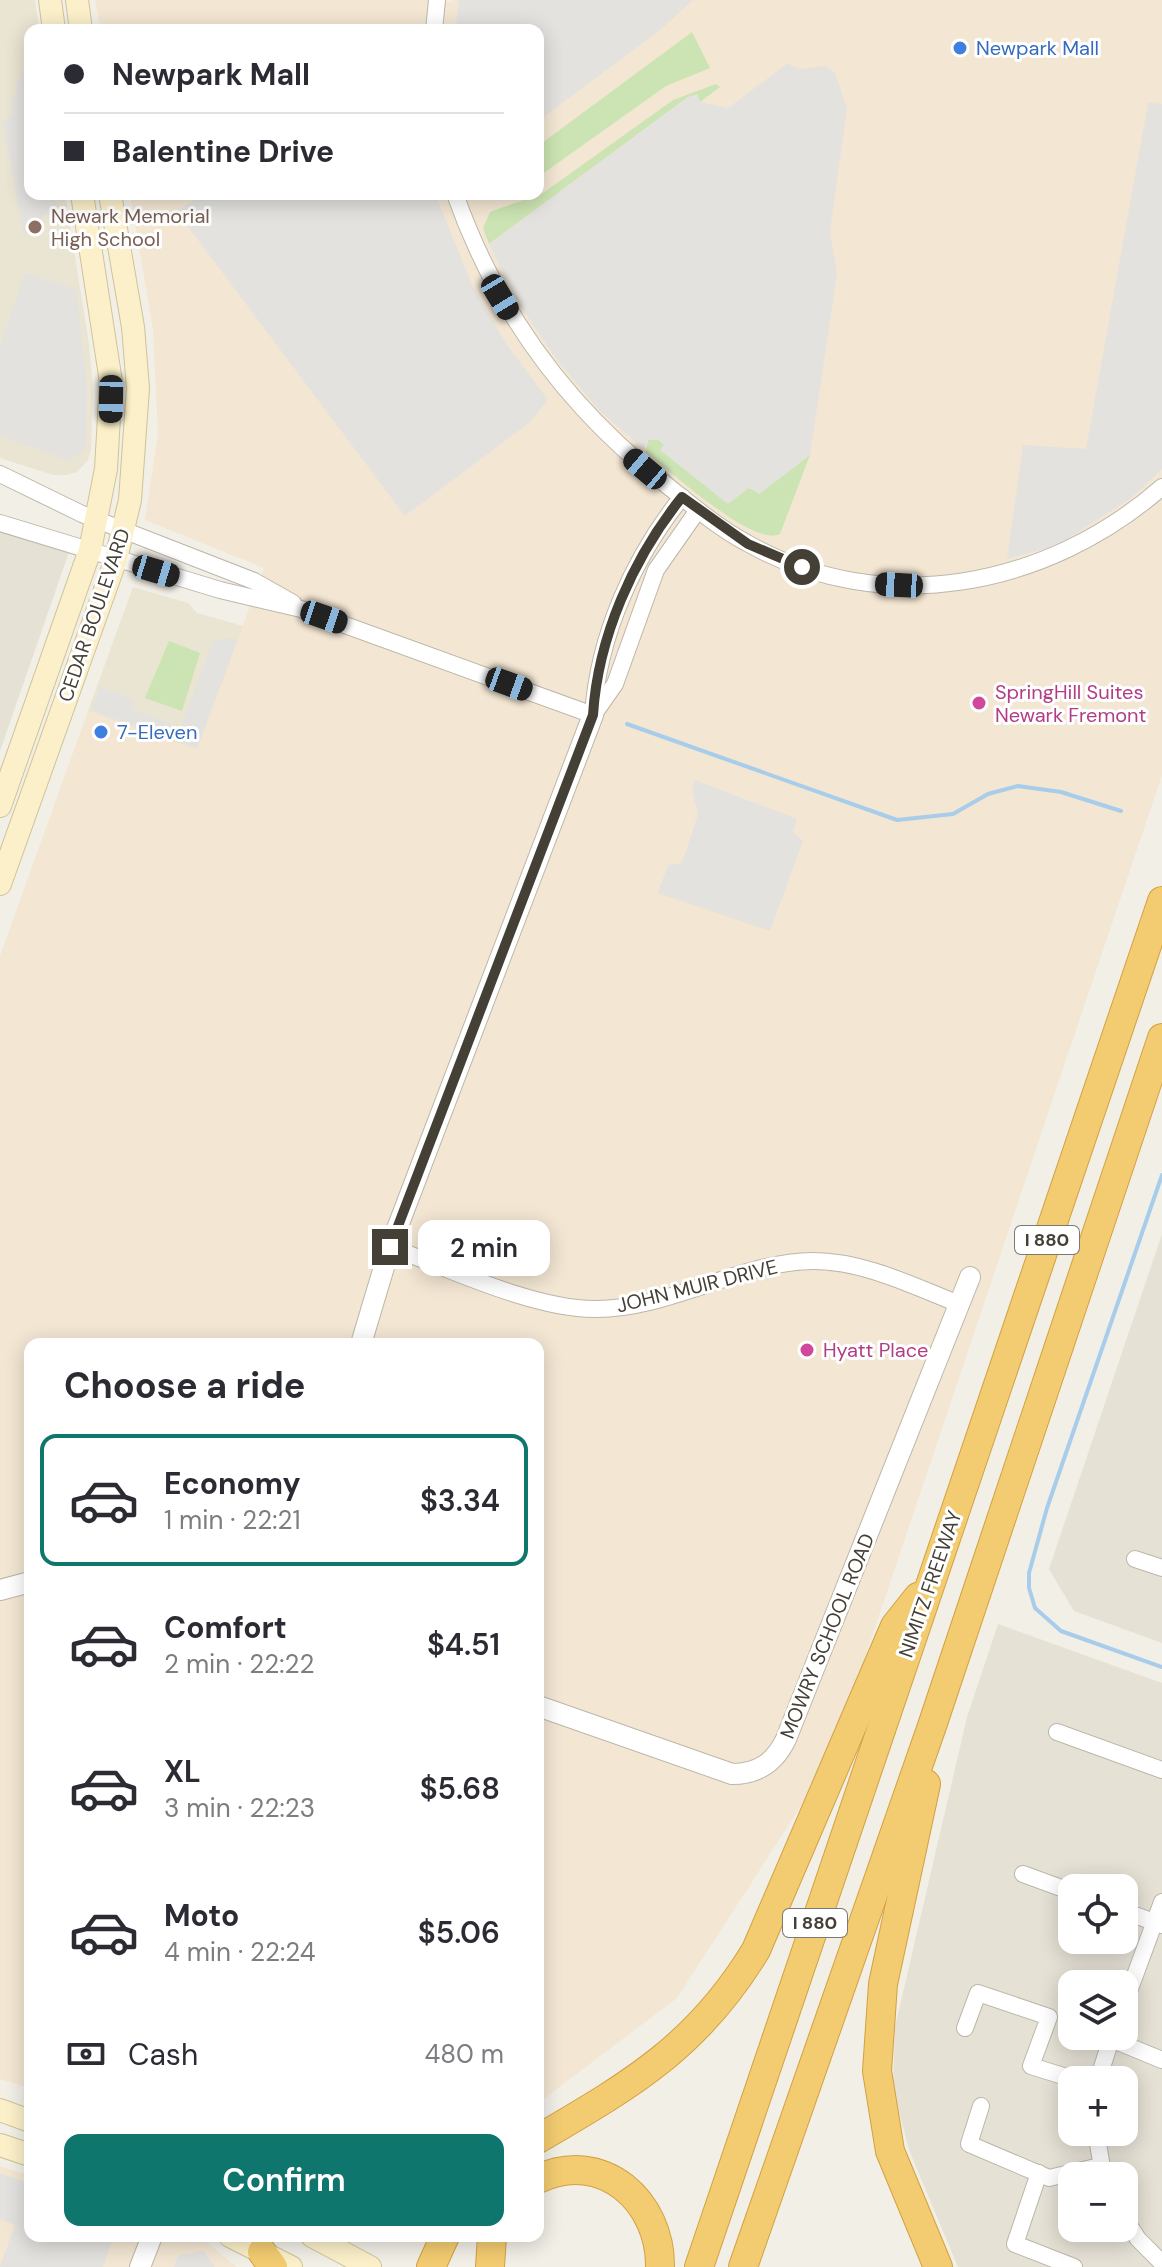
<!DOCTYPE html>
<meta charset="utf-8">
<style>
body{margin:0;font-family:"DM Sans",sans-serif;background:#f2f2f3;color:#2b2b33;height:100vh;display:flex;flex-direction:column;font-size:30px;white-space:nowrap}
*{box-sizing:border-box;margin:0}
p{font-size:26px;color:#7c7c81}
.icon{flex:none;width:44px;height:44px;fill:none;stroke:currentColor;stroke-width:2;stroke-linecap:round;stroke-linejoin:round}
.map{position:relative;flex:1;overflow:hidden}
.details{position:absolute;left:24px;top:1338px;width:520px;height:904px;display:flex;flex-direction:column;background:#fff;border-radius:16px;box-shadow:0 4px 20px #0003}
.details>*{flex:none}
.guide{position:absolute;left:24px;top:24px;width:520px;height:176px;border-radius:16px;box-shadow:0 4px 20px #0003;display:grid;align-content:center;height:176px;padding:0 40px;background:#fff}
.buttons{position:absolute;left:1058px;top:1874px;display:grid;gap:16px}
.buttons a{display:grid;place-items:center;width:80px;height:80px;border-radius:16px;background:#fff;box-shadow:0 4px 20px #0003;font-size:40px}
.end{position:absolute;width:36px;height:36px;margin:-18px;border:10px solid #454036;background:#fff;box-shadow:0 0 0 4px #fff}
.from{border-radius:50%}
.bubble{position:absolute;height:56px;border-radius:16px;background:#fff;box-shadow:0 4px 20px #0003;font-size:26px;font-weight:600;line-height:56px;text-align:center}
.car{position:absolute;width:24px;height:48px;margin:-24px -12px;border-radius:10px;box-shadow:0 0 6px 2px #0007;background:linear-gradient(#222 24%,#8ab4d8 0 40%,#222 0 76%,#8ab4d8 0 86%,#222 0)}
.guide b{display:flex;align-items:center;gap:28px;height:76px;font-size:30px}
.guide b+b{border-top:2px solid #e1e1e2}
.guide i{width:20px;height:20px;background:#2b2b33}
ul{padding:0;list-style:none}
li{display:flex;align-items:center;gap:24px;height:132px;margin:0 16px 12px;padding:0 24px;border:4px solid transparent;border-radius:16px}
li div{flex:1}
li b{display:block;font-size:30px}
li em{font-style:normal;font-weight:600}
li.selected{border-color:#0f766e}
li>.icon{width:72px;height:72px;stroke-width:1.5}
h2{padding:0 40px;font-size:36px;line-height:96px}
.pay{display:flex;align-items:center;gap:20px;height:88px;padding:0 40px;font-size:30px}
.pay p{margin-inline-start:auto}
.primary-button{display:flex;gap:16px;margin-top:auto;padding:16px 40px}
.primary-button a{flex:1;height:92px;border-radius:16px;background:#0f766e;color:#fff;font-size:32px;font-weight:600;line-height:92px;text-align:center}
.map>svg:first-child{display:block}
.residential{fill:#e6e1d5;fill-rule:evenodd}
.commercial{fill:#f3e6d3}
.education{fill:#eae4d2}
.green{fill:#cce4b3}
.parking{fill:#e4e2df}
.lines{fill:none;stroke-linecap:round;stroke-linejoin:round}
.stream{stroke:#a7cdeb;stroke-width:4}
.minor-casing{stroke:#bdb7aa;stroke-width:18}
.tertiary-casing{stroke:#bdb7aa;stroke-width:22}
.secondary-casing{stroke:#cfc399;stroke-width:24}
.motorway-casing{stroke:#d2a141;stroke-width:30}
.minor{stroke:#fff;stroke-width:16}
.tertiary{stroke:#fff;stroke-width:20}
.secondary{stroke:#fbf0c9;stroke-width:22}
.motorway{stroke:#f3cc71;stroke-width:28}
.route{stroke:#454036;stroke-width:10}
.shop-dot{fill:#3f7fe0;stroke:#fff;stroke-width:3}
.education-dot{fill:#8d6e63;stroke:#fff;stroke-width:3}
.hotel-dot{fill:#d1479c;stroke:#fff;stroke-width:3}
.labels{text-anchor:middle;stroke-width:6;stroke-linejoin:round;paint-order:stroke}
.shield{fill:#fff;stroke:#7d7972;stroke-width:2}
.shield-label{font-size:18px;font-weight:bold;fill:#454036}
.shop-label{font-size:20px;fill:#366cbe;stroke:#fff;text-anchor:start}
.education-label{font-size:20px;fill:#785e54;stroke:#fff;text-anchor:start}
.street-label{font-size:20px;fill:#454036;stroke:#fff}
.hotel-label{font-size:20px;fill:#b23c85;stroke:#fff;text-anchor:start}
</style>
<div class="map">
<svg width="1162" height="2267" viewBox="0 0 1162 2267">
<rect width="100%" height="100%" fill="#f2efe7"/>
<!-- residential -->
<g class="residential">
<path d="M0,531l69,21 -69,199z"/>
<path d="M1162,1234v409l-88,-32 -25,-42z"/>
<path d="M998,1624l164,59v584h-204l-49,-117 -16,-62 2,-61 72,-310zM1072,1888h52v52h-52zM1072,1984h52v52h-52zM1072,2080h52v52h-52zM1072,2176h52v52h-52z"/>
</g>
<!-- commercial -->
<g class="commercial">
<path d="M95,0h346l11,3 1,-3h709v775l-332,986 -153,237 -139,105v-759h-508v744l-30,-9v-1123l88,-245 109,39 67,-182 -119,-48 13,-86 -5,-105 -23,-135h408v-164h-437z"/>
<path d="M0,2166l30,10v60h169l38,31h-237z"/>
</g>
<!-- education -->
<g class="education">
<path d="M0,0h35l4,30h-9v164h35l24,150 4,45 -2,59 -3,12 -11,12 -10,3h-14l-53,-17z"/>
<path d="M133,587l55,16 9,10 46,13 -46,124 -109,-39z"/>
</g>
<!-- green -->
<g class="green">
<path d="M692,32l18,36 -44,18 -128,91v-31z"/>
<path d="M716,84l4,3 -20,15 -12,-5 -199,147 -6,-16 7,-16 53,-19 130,-93z"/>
<path d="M656,438l9,7 -4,4 99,44 50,-38 -30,79c-26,14 -111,-64 -134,-82l2,-12z"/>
<path d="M169,641l31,12 -18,58 -37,-13z"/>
</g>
<!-- parking -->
<g class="parking">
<path d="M459,0h234l-33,30 -122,91v-91h-83z"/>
<path d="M788,63l11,6 27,-3 9,7 12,35 -17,123 7,43 -27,181 -51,39 -9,-7 -22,17 -68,-54 4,-5 -5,-5h-11l-3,10 -46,-40 -42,-50 -38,-56 -30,-60 199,-147 9,-3 3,8 28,6z"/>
<path d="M21,72l9,5v117h24l4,22 -12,-2 -22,22 -21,-114 11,-10 -2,-9z"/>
<path d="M1148,103l14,1v365l-32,30 -74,47 -49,13 16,-114 63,4z"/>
<path d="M201,194h234l38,93 34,58 41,55 -19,23 -124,93 -228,-304z"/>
<path d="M25,273l51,16 11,96 -1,64 -18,11 -68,-24v-90z"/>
<path d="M227,638l10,3 -40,107 -105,-38 8,-23 35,13 -3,10 49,17 32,-86z"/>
<path d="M695,780l102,39 -4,13 10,9 -33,90 -112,-38 10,-28 14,-2 16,-49 -6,-24z"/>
<path d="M0,2173l30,11v52h84l-11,31h-103l15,-42 -15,-6z"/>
<path d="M203,2251l12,16h-41l5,-12z"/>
</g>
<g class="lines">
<!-- stream -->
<g class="stream">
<path d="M627,724l270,96 56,-6 35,-20 30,-8 43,6 60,19"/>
<path d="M1162,1175l-115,333 -18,65v15l6,20 26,23 101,36"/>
</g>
<defs>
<g id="minor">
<path d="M434,30l3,-30"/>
<path d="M455,194c42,119 114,216 214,293 25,20 50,41 78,56 136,77 301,44 415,-56"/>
<path d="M0,474l82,40 172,67 39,22"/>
<path d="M0,523l220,67 81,19 292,106"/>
<path d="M594,714l21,-30 41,-114 42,-60"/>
<path d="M593,715c5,-78 40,-157 89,-218"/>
<path d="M390,1247c58,21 143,62 204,62 75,1 144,-47 219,-48 51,0 100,25 146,43"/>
<path d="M1135,1559l27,9"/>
<path d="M1057,1732l105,38"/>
<path d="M1023,1874l49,18"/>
<path d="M1124,1911l38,14"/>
<path d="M1124,2005l38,-103"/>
<path d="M965,2028l13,-35 71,24 -18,49 45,14"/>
<path d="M1111,2039l51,21"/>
<path d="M1098,2080l14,-44"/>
<path d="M981,2106l-12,38 80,34 51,-12"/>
<path d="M1096,2132l7,41"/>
<path d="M1039,2173l-24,71 59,23"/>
<path d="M1124,2217l14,22 24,24"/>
</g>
<g id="tertiary">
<path d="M361,1344l29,-97 203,-532"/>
<path d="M0,1590l30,-8"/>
<path d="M538,1706l194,68c27,0 43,-12 54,-35l184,-462"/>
<path d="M140,2267l12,-31"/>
</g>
<g id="secondary">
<path d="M50,0l4,30"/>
<path d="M77,0l4,30"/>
<path d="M0,806l90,-256 16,-81 5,-87 -29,-188"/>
<path d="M0,884l116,-325 14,-59 8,-112 -5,-61 -23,-133"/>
<path d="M0,2110l30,11"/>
<path d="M0,2145l30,10"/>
<path d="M230,2236l61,31"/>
<path d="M312,2236l58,31"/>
</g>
<g id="motorway">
<path d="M926,1784l-43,200 -6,87 13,80 48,116"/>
<path d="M538,2139c94,-55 160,-93 218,-189l139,-324 23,-29"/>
<path d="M538,2179c65,-31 123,23 122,88"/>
<path d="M262,2252l11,15"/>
<path d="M431,2267l14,-31"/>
<path d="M490,2267l2,-31"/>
<path d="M699,2267l463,-1366"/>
<path d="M743,2267l189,-541 230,-688"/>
</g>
</defs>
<!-- minor casing -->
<use href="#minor" class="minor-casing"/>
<!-- tertiary casing -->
<use href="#tertiary" class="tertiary-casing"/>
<!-- secondary casing -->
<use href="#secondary" class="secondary-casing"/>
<!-- motorway casing -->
<use href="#motorway" class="motorway-casing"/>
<!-- minor -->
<use href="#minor" class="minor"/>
<!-- tertiary -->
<use href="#tertiary" class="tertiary"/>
<!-- secondary -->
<use href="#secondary" class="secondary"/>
<!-- motorway -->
<use href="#motorway" class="motorway"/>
</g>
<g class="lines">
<!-- route -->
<path class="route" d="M390,1247l203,-532c5,-78 40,-157 89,-218l66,47 54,23"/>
</g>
<!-- markers -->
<g class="shop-dot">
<circle cx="960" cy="48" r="8"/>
<circle cx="101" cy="732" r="8"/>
</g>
<circle class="education-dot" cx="35" cy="227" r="8"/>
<g class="hotel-dot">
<circle cx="979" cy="703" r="8"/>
<circle cx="807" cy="1350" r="8"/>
</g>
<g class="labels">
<!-- shield labels -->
<g class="shield">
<rect x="1015" y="1226" width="64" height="28" rx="6"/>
<rect x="783" y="1909" width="64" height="28" rx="6"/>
</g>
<g class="shield-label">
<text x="1047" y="1246">I 880</text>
<text x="815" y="1929">I 880</text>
</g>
<!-- shop labels -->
<g class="shop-label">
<text x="976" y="55">Newpark Mall</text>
<text x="117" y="739">7-Eleven</text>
</g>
<!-- education labels -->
<g class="education-label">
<text x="51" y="223">Newark Memorial<tspan x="51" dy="23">High School</tspan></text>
</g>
<!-- street labels -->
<g class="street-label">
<text transform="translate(94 615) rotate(-71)" y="7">CEDAR BOULEVARD</text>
<text transform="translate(697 1286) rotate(-14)" y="7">JOHN MUIR DRIVE</text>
<text transform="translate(930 1584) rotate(-71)" y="7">NIMITZ FREEWAY</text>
<text transform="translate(827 1636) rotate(-68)" y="7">MOWRY SCHOOL ROAD</text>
</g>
<!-- hotel labels -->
<g class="hotel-label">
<text x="995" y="699">SpringHill Suites<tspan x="995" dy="23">Newark Fremont</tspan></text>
<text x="823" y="1357">Hyatt Place</text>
</g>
</g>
</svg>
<div class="buttons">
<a><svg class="icon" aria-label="locate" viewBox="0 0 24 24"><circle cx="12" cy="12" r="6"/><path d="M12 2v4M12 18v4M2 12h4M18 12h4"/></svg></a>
<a><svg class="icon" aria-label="layers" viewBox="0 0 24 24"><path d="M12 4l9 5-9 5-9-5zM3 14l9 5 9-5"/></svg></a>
<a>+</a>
<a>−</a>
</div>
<i class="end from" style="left:802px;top:567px"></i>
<i class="end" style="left:390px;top:1247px"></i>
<div class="bubble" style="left:418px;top:1220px;width:132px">2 min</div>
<i class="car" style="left:500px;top:297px;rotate:149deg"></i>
<i class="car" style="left:111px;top:399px;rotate:181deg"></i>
<i class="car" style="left:645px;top:469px;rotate:310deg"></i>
<i class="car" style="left:156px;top:571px;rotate:107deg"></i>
<i class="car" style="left:899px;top:585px;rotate:273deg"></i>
<i class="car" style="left:324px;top:617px;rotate:109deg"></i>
<i class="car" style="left:509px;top:684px;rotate:110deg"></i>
<div class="guide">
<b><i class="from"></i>Newpark Mall</b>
<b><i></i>Balentine Drive</b>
</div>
<section class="details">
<h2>Choose a ride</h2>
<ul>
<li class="selected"><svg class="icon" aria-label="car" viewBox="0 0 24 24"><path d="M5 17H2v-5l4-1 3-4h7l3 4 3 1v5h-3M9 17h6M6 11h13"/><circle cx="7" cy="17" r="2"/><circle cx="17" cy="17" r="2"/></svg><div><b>Economy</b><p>1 min · 22:21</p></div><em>$3.34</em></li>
<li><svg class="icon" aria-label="car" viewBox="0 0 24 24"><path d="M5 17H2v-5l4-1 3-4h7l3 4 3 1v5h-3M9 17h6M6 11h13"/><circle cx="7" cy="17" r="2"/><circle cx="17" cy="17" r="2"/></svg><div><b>Comfort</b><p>2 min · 22:22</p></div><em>$4.51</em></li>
<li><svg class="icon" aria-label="car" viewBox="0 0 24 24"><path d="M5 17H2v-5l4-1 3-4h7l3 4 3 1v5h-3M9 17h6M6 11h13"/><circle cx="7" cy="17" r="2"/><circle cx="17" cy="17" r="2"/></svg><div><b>XL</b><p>3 min · 22:23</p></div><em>$5.68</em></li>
<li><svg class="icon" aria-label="car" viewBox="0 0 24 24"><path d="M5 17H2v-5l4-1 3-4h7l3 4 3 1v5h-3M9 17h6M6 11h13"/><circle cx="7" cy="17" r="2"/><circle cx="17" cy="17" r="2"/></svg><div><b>Moto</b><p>4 min · 22:24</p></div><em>$5.06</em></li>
</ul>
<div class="pay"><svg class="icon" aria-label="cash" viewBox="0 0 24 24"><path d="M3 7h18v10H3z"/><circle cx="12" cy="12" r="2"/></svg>Cash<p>480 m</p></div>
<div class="primary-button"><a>Confirm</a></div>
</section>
</div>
